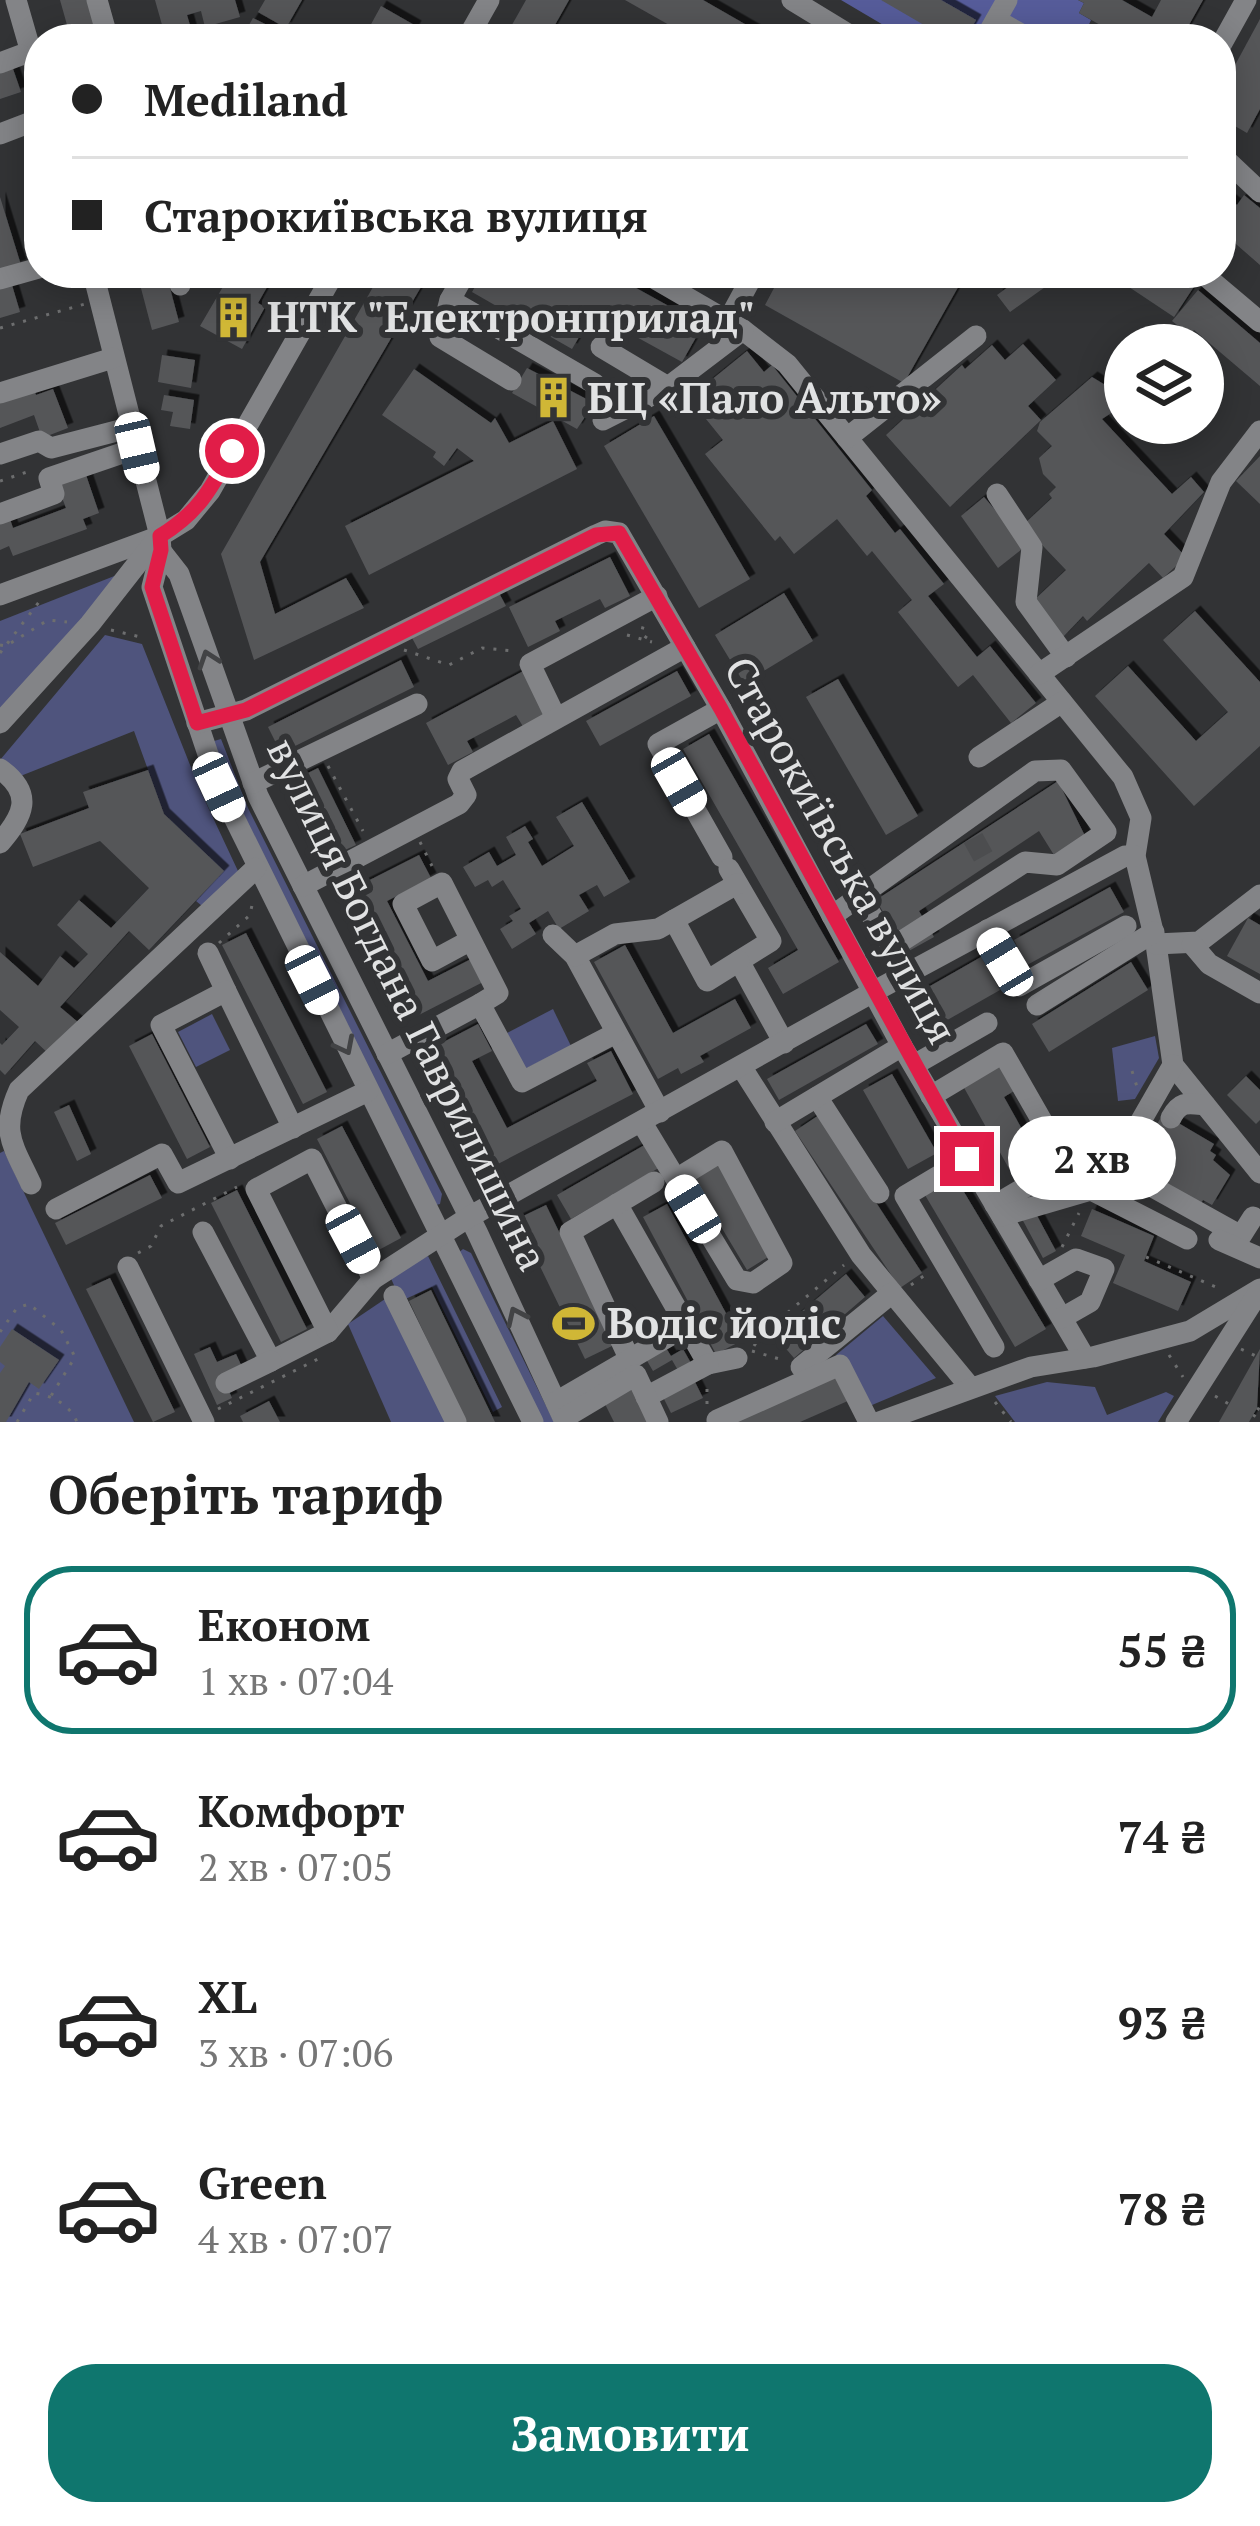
<!DOCTYPE html>
<html lang="uk">
<meta charset="utf-8">
<style>
body{margin:0;font-family:"PT Serif",serif;background:#f2f2f2;color:#222;height:100vh;display:flex;flex-direction:column;font-size:45px;white-space:nowrap}
*{box-sizing:border-box;margin:0}
p{font-size:39px;color:#767676}
.icon{flex:none;width:66px;height:66px;fill:none;stroke:currentColor;stroke-width:2;stroke-linecap:round;stroke-linejoin:round}
.map{position:relative;height:1422px;overflow:hidden}
.details{display:flex;flex-direction:column;background:#fff;flex:1}
.details>*{flex:none}
.banner{position:absolute;left:24px;top:24px;width:1212px;height:264px;border-radius:48px;box-shadow:0 6px 30px #0003;display:grid;align-content:center;height:264px;padding:0 48px;background:#fff}
.tools{position:absolute;left:1104px;top:324px;display:grid;gap:24px}
.tools a{display:grid;place-items:center;width:120px;height:120px;border-radius:50%;background:#fff;box-shadow:0 6px 30px #0003;font-size:60px}
.end{position:absolute;width:54px;height:54px;margin:-27px;border:15px solid #e11d48;background:#fff;box-shadow:0 0 0 6px #fff}
.from{border-radius:50%}
.bubble{position:absolute;height:84px;border-radius:42px;background:#fff;box-shadow:0 6px 30px #0003;font-size:39px;font-weight:700;line-height:84px;text-align:center}
.car{position:absolute;width:36px;height:72px;margin:-36px -18px;border-radius:15px;box-shadow:0 0 9px 3px #0007;background:linear-gradient(#fff 24%,#345 0 40%,#fff 0 76%,#345 0 86%,#fff 0)}
.banner b{display:flex;align-items:center;gap:42px;height:114px;font-size:45px}
.banner b+b{border-top:3px solid #e0e0e0}
.banner i{width:30px;height:30px;background:#222}
ul{padding:0;list-style:none}
li{display:flex;align-items:center;gap:36px;height:168px;margin:0 24px 18px;padding:0 24px;border:6px solid transparent;border-radius:48px}
li div{flex:1}
li b{display:block;font-size:45px}
li em{font-style:normal;font-weight:700}
li.on{border-color:#0f766e}
li>.icon{width:108px;height:108px;stroke-width:1.5}
h2{padding:0 48px;font-size:54px;line-height:144px}
.button{display:flex;gap:24px;margin-top:auto;padding:24px 48px}
.button a{flex:1;height:138px;border-radius:48px;background:#0f766e;color:#fff;font-size:48px;font-weight:700;line-height:138px;text-align:center}
.map>svg:first-child{display:block}
.green{fill:#4f547d}
.forest{fill:#565c9a}
.building{fill:#555659;filter:url(#shadow)}
.lines{fill:none;stroke-linecap:round;stroke-linejoin:round}
.minor-tunnel{stroke:#4c4d4f;stroke-width:21;stroke-dasharray:21 10;stroke-linecap:butt}
.path{stroke:#6d6e6f;stroke-width:3;stroke-dasharray:3 9;stroke-linecap:butt}
.minor{stroke:#838487;stroke-width:21}
.oneway{stroke:#424345}
.route{stroke:#e11d48;stroke-width:15}
.labels{text-anchor:middle;stroke-width:12;stroke-linejoin:round;paint-order:stroke}
.poi-label{font-size:42px;font-weight:bold;fill:#e1e2e3;stroke:#323335;text-anchor:start}
.street-label{font-size:42px;fill:#e1e2e3;stroke:#323335}
</style>
<div class="map">
<svg width="1260" height="1422" viewBox="0 0 1260 1422">
<defs>
<filter id="shadow"><feDropShadow dx="5.5" dy="-5.5" stdDeviation="0" flood-color="#0009"/></filter>
</defs>
<rect width="100%" height="100%" fill="#323335"/>
<!-- green -->
<g class="green">
<path d="M122,573l-122,143v-95z"/>
<path d="M105,635l37,9 58,146 38,81 -36,35 -6,-5 27,-30 -59,-57 -30,-83 -116,46 -18,-17z"/>
<path d="M221,739l27,69 194,386 -2,10 -4,1 -199,-386 -23,-78z"/>
<path d="M553,1009l18,37 -46,23 -18,-36z"/>
<path d="M212,1014l18,36 -34,17 -18,-35z"/>
<path d="M1155,1036l4,22 -24,41 -17,2 -6,-53z"/>
<path d="M4,1151l130,271h-134v-269z"/>
<path d="M463,1249l8,4 83,169h-15l-82,-168z"/>
<path d="M428,1256l74,151 -9,5 -61,-125 -31,14 -12,-27z"/>
<path d="M388,1297l61,125h-58l-43,-98z"/>
<path d="M883,1316l53,62 -71,30 -29,-53z"/>
<path d="M1047,1382l48,5 12,28 59,-23 8,4 -16,26h-143l-20,-26z"/>
</g>
<!-- forest -->
<path class="forest" d="M841,0h237l6,3 -5,10 12,7 -5,11 4,8h-63l-14,-9 -13,9h-93z"/>
<!-- building -->
<g class="building">
<path d="M60,0h28l11,39h-28z"/>
<path d="M155,0h80l5,17 -35,10 -4,-16 -14,4 7,24h-28z"/>
<path d="M265,0h37l-16,28 -28,-16z"/>
<path d="M526,0h43l-22,39h-43z"/>
<path d="M625,0h78l68,39h-77z"/>
<path d="M881,0h60l35,20 -11,19h-17z"/>
<path d="M1078,0h44l30,17 9,-17h42l-22,39h-56l-46,-26 5,-10z"/>
<path d="M381,6l35,20 -7,13h-46z"/>
<path d="M253,18l26,13 -5,8h-33z"/>
<path d="M1260,19v90l-13,24 -26,-15v-27z"/>
<path d="M12,66l9,26 -21,7v-29z"/>
<path d="M1221,192l16,13 7,-10 16,13v57l-39,-34z"/>
<path d="M0,197l21,68 -21,6z"/>
<path d="M137,273h29l13,49 -27,8z"/>
<path d="M231,273h44l-17,30 7,4 -23,42 -42,-23z"/>
<path d="M381,273h11l29,14 -161,275 15,52 71,-36 18,30 -110,52 -33,-106z"/>
<path d="M483,273h126l94,52 -21,37 -89,-49 -21,36 -100,-57z"/>
<path d="M782,273h184l-62,110 -139,-78z"/>
<path d="M1014,273h36l5,7 -45,32 -13,-17 11,-8 -5,-6z"/>
<path d="M1108,273h68l19,12 -21,32z"/>
<path d="M12,285l8,27 -20,6v-30z"/>
<path d="M1198,290l62,53v43l-66,-56 -4,5 -18,-14z"/>
<path d="M1023,344l33,36 -28,26 13,14 -91,87 -64,-72 76,-70 3,4 27,-24 13,15z"/>
<path d="M747,351l17,21 8,-7 100,125 -6,6 29,37 5,-4 44,55 -16,12 49,61 13,-11 46,57 -25,20 -38,-48 -15,12 -60,-75 14,-12 -40,-49 -5,5 -30,-37 -43,35 -14,-18 -5,5 -70,-87 18,-14 -34,-42z"/>
<path d="M162,355l33,5 -4,28 -33,-6z"/>
<path d="M527,368l67,35 -17,26 -65,-36z"/>
<path d="M414,369l77,54 4,-5 14,25 44,-22 24,48 -208,106 -24,-49 129,-65 -17,-13 -13,18 -11,-9 3,-5 -54,-37z"/>
<path d="M1092,377l33,20 -3,9 -20,13 70,75 19,-17 13,15 -40,42 22,23 -23,21 -14,-15 -62,58 -4,-5 -21,22 -32,-34 36,-34 -43,-45 29,-27 -3,-4 7,-7 -13,-13 -4,-16 13,-12 -15,-15 3,-9z"/>
<path d="M33,387l3,8 17,-6 15,39 -26,10 -8,-23 -34,13v-29z"/>
<path d="M164,395l30,5 -4,29 -20,-3 3,-14 -12,-2z"/>
<path d="M654,416l96,163 -51,29 -95,-162z"/>
<path d="M1260,456v48l-24,-23z"/>
<path d="M86,475l13,38 -16,6 4,10 -74,27 -4,-10 -9,4v-27l10,-4 3,9 53,-20 -9,-23z"/>
<path d="M984,497l42,49 -28,22 -37,-52z"/>
<path d="M610,557l20,39 -25,12 -5,-9 -45,22 5,10 -32,16 -19,-40z"/>
<path d="M499,593l7,13 -88,43 -7,-13z"/>
<path d="M784,593l29,48 -69,42 -29,-48z"/>
<path d="M1195,611l65,71v64l-66,60 -99,-110 33,-30 68,75 32,-29 -65,-72z"/>
<path d="M401,660l13,27 -133,66 -13,-26z"/>
<path d="M527,669l23,45 -26,14 -8,-13 -49,26 6,11 -25,13 -22,-42z"/>
<path d="M677,671l14,25 -91,50 -14,-25z"/>
<path d="M838,679l80,137 -32,19 -80,-138z"/>
<path d="M709,734l130,228 -56,32 -15,-26 30,-18 -115,-201z"/>
<path d="M318,768l38,77 -22,10 -38,-76z"/>
<path d="M148,770l16,44 60,57 -75,79 -20,-19 -69,76 19,16 -29,32 -15,-14 -30,34 -5,-5v-27l2,2 17,-18 -19,-17v-58l38,34 22,-30 14,12 14,-14 -31,-29 22,-25 32,28 38,-40 -49,-47 -67,26 -13,-33 69,-26 -6,-16z"/>
<path d="M1058,781l27,55 -31,19 -15,-24 -120,80 15,26 -27,15 -31,-52z"/>
<path d="M582,802l48,80 -26,15 -7,-12 -18,10 10,16 -30,18 -11,-18 -19,12 7,11 -24,15 -12,-20 13,-8 -4,-5 12,-7 -18,-29 -11,7 -4,-7 -13,7 -12,-20 26,-15 8,14 19,-11 -10,-18 19,-11 8,13 -5,3 14,24 32,-20 -18,-29z"/>
<path d="M419,855l12,23 -44,23 41,80 47,-24 12,23 -74,38 -65,-127z"/>
<path d="M1110,887l14,25 -97,53 -13,-25z"/>
<path d="M1248,918l12,7v49l-33,-18z"/>
<path d="M246,933l81,159 -24,12 -81,-159z"/>
<path d="M625,945l48,88 62,-34 16,29 -51,28 4,6 -23,12 -3,-6 -20,11 -64,-117z"/>
<path d="M981,957l19,33 -72,41 -19,-33z"/>
<path d="M1131,962l17,28 -99,62 -17,-28z"/>
<path d="M478,1024l14,27 -20,10 35,67 90,-47 -10,-18 24,-12 22,43 -139,72 -62,-118z"/>
<path d="M866,1024l12,20 -99,56 -12,-21z"/>
<path d="M152,1034l58,113 -23,12 -58,-113z"/>
<path d="M999,1063l15,28 -10,6 24,43 12,-7 15,28 -38,22 -55,-99z"/>
<path d="M892,1074l45,79 -29,16 -45,-79z"/>
<path d="M1246,1076l14,14v30l-4,4 -29,-29z"/>
<path d="M69,1105l22,49 -14,7 -23,-49z"/>
<path d="M1163,1114l51,30 -4,7 6,4 -3,5 17,15 -18,30 -9,-5 -5,8 -66,-39 14,-24 7,5 5,-9 -8,-5z"/>
<path d="M819,1115l103,158 -22,15 -105,-157z"/>
<path d="M342,1126l59,112 -26,14 -58,-113z"/>
<path d="M648,1143l14,23 -91,53 -14,-24z"/>
<path d="M717,1159l56,95 -26,16 -57,-95z"/>
<path d="M150,1175l12,23 -96,47 -11,-22z"/>
<path d="M955,1177l91,152 -31,18 -90,-152z"/>
<path d="M237,1190l70,139 -26,13 -70,-139z"/>
<path d="M667,1204l74,137 -25,13 -73,-137z"/>
<path d="M546,1205l68,140 -29,14 -68,-140z"/>
<path d="M1092,1209l62,27 -10,25 47,21 -13,29 -65,-28 12,-28 -44,-19z"/>
<path d="M1034,1210l22,41 -13,7 -22,-41z"/>
<path d="M846,1274l19,23 -71,61 -20,-23z"/>
<path d="M110,1278l65,134 -22,10 -67,-133z"/>
<path d="M431,1290l64,132h-29l-57,-121z"/>
<path d="M12,1329l47,31 -20,29 -10,-7 -23,40h-6v-49l5,-7 -5,-4v-15z"/>
<path d="M210,1347l7,15 19,-8 6,13 -20,9 10,22 -15,7 -23,-51z"/>
<path d="M666,1348l5,8 12,-7 9,16 -13,7 -7,-12 -19,11 -7,-12z"/>
<path d="M1260,1349l-3,59 -8,14h-30z"/>
<path d="M840,1374l10,26 -50,22h-71z"/>
<path d="M693,1378l10,20 -32,15 -10,-20z"/>
<path d="M632,1388l17,34h-35l-10,-20z"/>
<path d="M269,1401l11,21h-37l-3,-6z"/>
</g>
<g class="lines">
<!-- minor-tunnel -->
<path class="minor-tunnel" d="M973,838l15,27"/>
<!-- path -->
<g class="path">
<path d="M0,328l85,-24"/>
<path d="M0,481l33,-11"/>
<path d="M111,630l34,8"/>
<path d="M627,635l25,7"/>
<path d="M647,638l-6,-4 3,-11 5,-1"/>
<path d="M0,645l6,1 42,-26 19,2"/>
<path d="M404,650l45,15 33,-17 32,3"/>
<path d="M0,653l39,-51"/>
<path d="M328,766l35,65"/>
<path d="M420,842l12,24"/>
<path d="M219,943l31,-28 3,-15"/>
<path d="M1132,1071l6,19"/>
<path d="M1062,1247l17,-34"/>
<path d="M138,1253l13,-7 10,-20 76,-39"/>
<path d="M1146,1257l72,31"/>
<path d="M911,1285l17,-12"/>
<path d="M0,1332l17,-24 12,-4 32,26 14,27 -24,39"/>
<path d="M754,1346l7,-11 83,-70"/>
<path d="M1241,1349l15,7"/>
<path d="M752,1351l31,9"/>
<path d="M1169,1355l14,22"/>
<path d="M1215,1396l14,8"/>
<path d="M995,1402l16,20"/>
<path d="M707,1404v-20"/>
<path d="M1257,1408l3,2"/>
<path d="M218,1409l104,-52"/>
<path d="M1253,1415l7,4"/>
<path d="M17,1422l17,-29c19,3 35,11 43,29"/>
</g>
<!-- minor -->
<g class="minor">
<path d="M16,0l23,80"/>
<path d="M97,0l11,39"/>
<path d="M792,0l64,39"/>
<path d="M996,20l34,19"/>
<path d="M467,39l22,-39"/>
<path d="M985,39l22,-39"/>
<path d="M1221,45l25,-45"/>
<path d="M0,63l21,-8"/>
<path d="M0,134l39,-15"/>
<path d="M1221,155l39,37"/>
<path d="M93,273l67,263 1,15 -9,36 67,200 314,635"/>
<path d="M177,273l3,12"/>
<path d="M465,273l-15,27 -10,37 71,43"/>
<path d="M645,273l98,57 44,34 336,413 18,41 -6,38 21,88 17,121 87,108"/>
<path d="M1202,273l58,49"/>
<path d="M0,279l39,-11"/>
<path d="M450,300l145,84"/>
<path d="M728,321l26,-48"/>
<path d="M601,347l67,40"/>
<path d="M0,393l113,-35"/>
<path d="M603,420l65,-33 75,-57"/>
<path d="M847,438l129,-102"/>
<path d="M0,454l39,-13 12,7 81,-21"/>
<path d="M997,494l35,53 -6,55 40,55"/>
<path d="M0,514l54,-20 -5,-16 88,-30"/>
<path d="M161,551l18,23 79,222 219,436 88,190"/>
<path d="M0,595l160,-59 26,-16 24,-29 124,-218"/>
<path d="M1039,674l144,-97 38,-95 39,-51"/>
<path d="M721,709l-63,35 64,113"/>
<path d="M556,718l-26,-54 127,-68"/>
<path d="M0,723l90,-99 69,-88"/>
<path d="M197,723l49,-13 350,-175 9,-4 14,2 102,176 181,337 183,312"/>
<path d="M979,757l83,-55"/>
<path d="M0,769c35,25 23,47 0,74"/>
<path d="M253,783l164,-79"/>
<path d="M729,869l42,72 -32,20 45,82"/>
<path d="M303,886l156,-82 7,-9 -8,-16 4,-8 223,-124"/>
<path d="M832,916l203,-145 26,-1 45,62 -49,33 -32,-3 -134,86 -31,-52"/>
<path d="M674,920l33,61 32,-20"/>
<path d="M987,930l32,56 107,-60"/>
<path d="M553,935l22,21 85,156"/>
<path d="M471,940l-29,-57 -39,21 29,57 39,-21 27,53 -18,11"/>
<path d="M1156,944l43,-2 61,-47"/>
<path d="M1192,944l17,20 51,29"/>
<path d="M208,953l18,38"/>
<path d="M575,956l40,-22 43,-5 79,-45"/>
<path d="M1037,1005l117,-73"/>
<path d="M387,1054l93,-50 42,78 94,-49"/>
<path d="M914,1065l73,-42"/>
<path d="M1173,1065l-58,101 126,70 12,-19"/>
<path d="M742,1068l119,187 109,132"/>
<path d="M931,1096l72,-43 63,110 -71,42"/>
<path d="M817,1097l62,96"/>
<path d="M1171,1118c9,-17 16,-15 34,-13"/>
<path d="M775,1122l127,-76"/>
<path d="M642,1123l95,157 16,3 29,-20 -60,-112 -36,22"/>
<path d="M230,1159l-69,-134 65,-34 67,137"/>
<path d="M967,1159l-62,37 89,151"/>
<path d="M31,1184c-18,-39 -31,-52 -12,-94l237,-222"/>
<path d="M617,1204l91,160 29,-6"/>
<path d="M56,1209l106,-55 16,29 190,-92"/>
<path d="M1002,1216l89,-26 96,49"/>
<path d="M203,1232l68,129 57,-29 45,-53 96,-62 404,-225 252,-136h10"/>
<path d="M1219,1240l41,18"/>
<path d="M128,1267l76,155"/>
<path d="M1039,1280l37,-21 28,10 -14,33 -28,16"/>
<path d="M394,1296l62,126"/>
<path d="M328,1332l-72,-143 56,-30 61,120"/>
<path d="M630,1360l-60,-128 84,-50"/>
<path d="M801,1367l91,-74"/>
<path d="M226,1383l45,-22"/>
<path d="M646,1397l62,-33"/>
<path d="M556,1402l129,-75"/>
<path d="M564,1418l72,-43 22,47"/>
<path d="M717,1420l123,-55 29,57"/>
<path d="M879,1422l152,-55 62,-10 97,-26 70,-42"/>
<path d="M1176,1422l81,-127"/>
</g>
</g>
<!-- one-way arrows -->
<defs><path id="oneway-chevron" d="M-2-3.5L2.5 0L-2 3.5" fill="none" stroke-width="1.6" stroke-linecap="round" stroke-linejoin="round" transform="scale(3)"/></defs>
<g class="oneway">
<use href="#oneway-chevron" transform="translate(208 659) rotate(-109)"/>
<use href="#oneway-chevron" transform="translate(345 1046) rotate(63)"/>
<use href="#oneway-chevron" transform="translate(516 1316) rotate(-115)"/>
</g>
<g class="lines">
<!-- route -->
<path class="route" d="M232,451c-21,38 -34,62 -72,85l1,14 -9,37 45,136 49,-13 350,-175 23,-2 102,176 246,450"/>
</g>
<!-- icons -->
<defs>
<symbol id="building-bare" viewBox="-9 -9 18 18"><path d="M-4-6H4V6H1V3H-1V6H-4ZM-2.5-4.3h1.7v1.8h-1.7ZM.8-4.3h1.7v1.8H.8ZM-2.5-1h1.7V.8h-1.7ZM.8-1h1.7V.8H.8Z" fill="#d0b736" stroke="#323335" stroke-width="2.5" paint-order="stroke"/></symbol>
<symbol id="stadium-bare" viewBox="-9 -9 18 18"><path d="M0-5a6.5 5 0 1 0 0 10a6.5 5 0 1 0 0-10ZM-3.5-1.8h7v3.6h-7Z" fill="#d0b736" stroke="#323335" stroke-width="2.5" paint-order="stroke"/></symbol>
</defs>
<g fill-rule="evenodd">
<use href="#building-bare" x="204" y="288" width="59" height="59"/>
<use href="#building-bare" x="524" y="368" width="59" height="59"/>
<use href="#stadium-bare" x="544" y="1294" width="59" height="59"/>
</g>
<g class="labels">
<!-- poi labels -->
<g class="poi-label">
<text x="267" y="332">НТК "Електронприлад"</text>
<text x="587" y="413">БЦ «Пало Альто»</text>
<text x="607" y="1338">Водіс йодіс</text>
</g>
<!-- street labels -->
<g class="street-label">
<text transform="translate(841 850) rotate(61)" y="15">Старокиївська вулиця</text>
<text transform="translate(408 1004) rotate(64)" y="15">вулиця Богдана Гаврилишина</text>
</g>
</g>
</svg>
<div class="tools">
<a><svg class="icon" aria-label="layers" viewBox="0 0 24 24"><path d="M12 4l9 5-9 5-9-5zM3 14l9 5 9-5"/></svg></a>
</div>
<i class="end from" style="left:232px;top:451px"></i>
<i class="end" style="left:967px;top:1159px"></i>
<div class="bubble" style="left:1008px;top:1116px;width:168px">2 хв</div>
<i class="car" style="left:137px;top:448px;rotate:167deg"></i>
<i class="car" style="left:679px;top:782px;rotate:150deg"></i>
<i class="car" style="left:219px;top:787px;rotate:155deg"></i>
<i class="car" style="left:1005px;top:962px;rotate:329deg"></i>
<i class="car" style="left:312px;top:980px;rotate:153deg"></i>
<i class="car" style="left:693px;top:1209px;rotate:329deg"></i>
<i class="car" style="left:353px;top:1239px;rotate:152deg"></i>
<div class="banner">
<b><i class="from"></i>Mediland</b>
<b><i></i>Старокиївська вулиця</b>
</div>
</div>
<section class="details">
<h2>Оберіть тариф</h2>
<ul>
<li class="on"><svg class="icon" aria-label="car" viewBox="0 0 24 24"><path d="M5 17H2v-5l4-1 3-4h7l3 4 3 1v5h-3M9 17h6M6 11h13"/><circle cx="7" cy="17" r="2"/><circle cx="17" cy="17" r="2"/></svg><div><b>Економ</b><p>1 хв · 07:04</p></div><em>55 ₴</em></li>
<li><svg class="icon" aria-label="car" viewBox="0 0 24 24"><path d="M5 17H2v-5l4-1 3-4h7l3 4 3 1v5h-3M9 17h6M6 11h13"/><circle cx="7" cy="17" r="2"/><circle cx="17" cy="17" r="2"/></svg><div><b>Комфорт</b><p>2 хв · 07:05</p></div><em>74 ₴</em></li>
<li><svg class="icon" aria-label="car" viewBox="0 0 24 24"><path d="M5 17H2v-5l4-1 3-4h7l3 4 3 1v5h-3M9 17h6M6 11h13"/><circle cx="7" cy="17" r="2"/><circle cx="17" cy="17" r="2"/></svg><div><b>XL</b><p>3 хв · 07:06</p></div><em>93 ₴</em></li>
<li><svg class="icon" aria-label="car" viewBox="0 0 24 24"><path d="M5 17H2v-5l4-1 3-4h7l3 4 3 1v5h-3M9 17h6M6 11h13"/><circle cx="7" cy="17" r="2"/><circle cx="17" cy="17" r="2"/></svg><div><b>Green</b><p>4 хв · 07:07</p></div><em>78 ₴</em></li>
</ul>
<div class="button"><a>Замовити</a></div>
</section>
